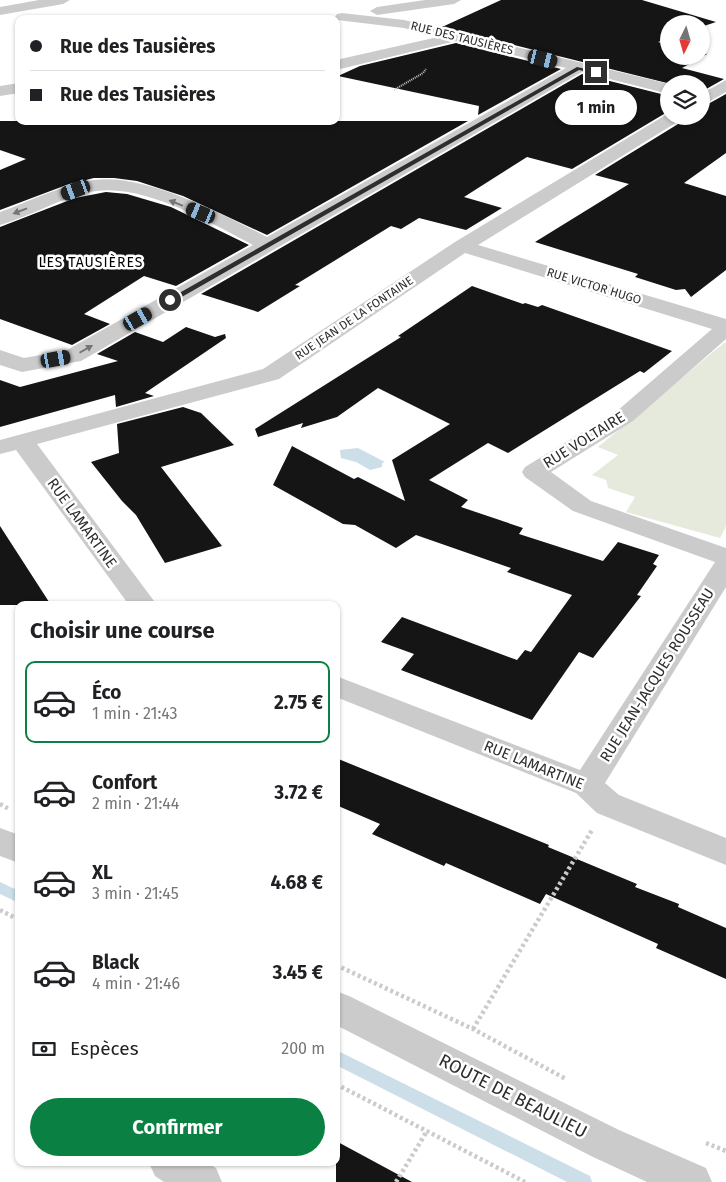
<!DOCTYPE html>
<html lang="fr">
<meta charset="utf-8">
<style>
body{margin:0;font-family:"Fira Sans",sans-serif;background:#f2f2f2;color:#202124;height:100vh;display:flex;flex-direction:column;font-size:19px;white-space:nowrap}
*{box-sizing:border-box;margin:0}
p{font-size:16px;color:#757577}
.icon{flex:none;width:28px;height:28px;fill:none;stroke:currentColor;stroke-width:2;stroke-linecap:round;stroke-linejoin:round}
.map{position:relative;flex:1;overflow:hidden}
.panel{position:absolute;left:15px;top:601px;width:325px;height:565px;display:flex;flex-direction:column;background:#fff;border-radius:10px;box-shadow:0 1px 4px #0004}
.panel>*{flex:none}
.hud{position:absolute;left:15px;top:15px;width:325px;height:110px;border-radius:10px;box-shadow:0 1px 4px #0004;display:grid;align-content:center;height:110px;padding:0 15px;background:#fff}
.needle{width:32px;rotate:185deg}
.fabs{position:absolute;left:660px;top:15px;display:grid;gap:10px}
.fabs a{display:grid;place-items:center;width:50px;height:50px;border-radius:50%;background:#fff;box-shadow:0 1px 4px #0004;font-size:25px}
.end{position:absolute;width:22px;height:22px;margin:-11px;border:6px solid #2e2e2e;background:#fff;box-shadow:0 0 0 2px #fff}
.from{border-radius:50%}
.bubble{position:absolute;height:35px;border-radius:18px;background:#fff;box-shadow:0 1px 4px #0004;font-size:16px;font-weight:700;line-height:35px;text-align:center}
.car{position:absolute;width:15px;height:30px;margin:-15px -8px;border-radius:6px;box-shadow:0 0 4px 1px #0007;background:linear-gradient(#222 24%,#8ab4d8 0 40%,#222 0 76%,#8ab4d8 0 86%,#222 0)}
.hud b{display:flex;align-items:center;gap:18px;height:48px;font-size:19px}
.hud b+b{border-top:1px solid #e0e0e0}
.hud i{width:12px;height:12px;background:#202124}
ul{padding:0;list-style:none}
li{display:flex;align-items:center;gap:15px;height:82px;margin:0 10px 8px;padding:0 5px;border:2px solid transparent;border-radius:10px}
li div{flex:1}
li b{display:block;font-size:19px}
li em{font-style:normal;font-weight:700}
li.current{border-color:#0b8043}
li>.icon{width:45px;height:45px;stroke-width:1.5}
h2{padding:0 15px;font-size:22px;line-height:60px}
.pay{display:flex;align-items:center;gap:12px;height:55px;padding:0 15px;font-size:19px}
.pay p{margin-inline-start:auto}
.primary-button{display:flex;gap:10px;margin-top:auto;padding:10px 15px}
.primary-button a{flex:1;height:58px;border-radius:30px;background:#0b8043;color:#fff;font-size:20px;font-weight:700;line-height:58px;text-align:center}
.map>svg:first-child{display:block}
.green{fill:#e5eadd}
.water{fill:#ccdee7}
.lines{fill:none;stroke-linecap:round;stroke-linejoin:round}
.stream{fill:#ccdee7;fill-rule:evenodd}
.building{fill:#151515}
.path-far1{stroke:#cbcbcb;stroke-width:2;stroke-dasharray:1 1;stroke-linecap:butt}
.path{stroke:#cbcbcb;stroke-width:4.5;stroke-dasharray:3 3;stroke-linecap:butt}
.minor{fill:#cbcbcb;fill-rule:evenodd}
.oneway{fill:#757575}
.route{fill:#2e2e2e}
.labels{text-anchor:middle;stroke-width:5;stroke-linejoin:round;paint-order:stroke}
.far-street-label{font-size:12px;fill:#2e2e2e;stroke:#fff}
.far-neighbourhood-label{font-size:14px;letter-spacing:1px;fill:#000;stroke:#fff}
.street-label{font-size:15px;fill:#2e2e2e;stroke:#fff}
.near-street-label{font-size:18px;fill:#2e2e2e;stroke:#fff}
</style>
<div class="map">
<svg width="726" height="1182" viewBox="0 0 726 1182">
<rect width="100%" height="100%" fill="#fff"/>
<!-- green -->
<path class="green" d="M724,343h2v183l-6,12 -94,-26 9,-15 -27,-9 -2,-8 -14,-5 26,-20 -20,-8z"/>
<!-- water -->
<path class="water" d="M358,448l27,14 -3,1v4l-12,3 -14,-8 -15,-4 -1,-8z"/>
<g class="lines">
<!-- stream -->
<g class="stream">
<path d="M0,882l19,9v12l-19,-9z"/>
<path d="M336,1050l254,126 2,6h-25l-231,-117z"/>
</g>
</g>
<!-- building -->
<g class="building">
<path d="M501,0h141l74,22 -15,5v-3h-32v14l-11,4 11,3v11h32v-4l6,2 -25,14 42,11 -23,13v-8h-30l-229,-57z"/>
<path d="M456,43l105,26 -83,46 1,-9 -141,-30 22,-10z"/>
<path d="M582,74l87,22v15l-97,58 -45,-12 -63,40 38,11 -36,22 -47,-12 -18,11 -10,-3 -96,59 5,1 -42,26 -57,-18z"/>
<path d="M726,94v59l-42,30 42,13v74l-35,27 -6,-8 -9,1 -41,-13 3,-3 -103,-32 94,-58 -34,-9 88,-54 3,-5h15v-8z"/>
<path d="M0,121h468l-201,114 -84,-39 -46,-15 -23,-3h-20l-25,6 -69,26v-40l26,-11 -26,-9z"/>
<path d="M106,192l21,2 44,13 78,38 -73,41 -32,-10 -60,38 26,10 -38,21 -72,-26v-92l75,-29z"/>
<path d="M472,286l51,18 2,-1 13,4 4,-2 130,46 -28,22 -4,-2 -132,82 -20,-10 -59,37 39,20 -7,7 62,21 -4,6 84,27 15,-19 41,13 -6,9 4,2 -20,29 4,1 -48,62 -14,-6 -47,68 -131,-50 13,-16 -33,-12 21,-25 115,43 8,-10 6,2 41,-57 -65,-23 4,-4 -95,-33 -20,13 -41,-23 -12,-1 -70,-39 19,-39 62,33 4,-2 47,24 -13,-41 58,-36 -72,-36 -41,29 -36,11 2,-5 -45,14 -3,-8 146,-92 -3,-1z"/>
<path d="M186,327l29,10 10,-3 1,4 -81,55 9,3 -38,11 -1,-12 -115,32v-47l20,7 98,-26 -21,-7 38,-22 28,10z"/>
<path d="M183,407l18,6 33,32 -73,22 61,79 -57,17 -29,-48 -14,-14 -31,-39 28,-9 -2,-29z"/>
<path d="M0,526l51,79h-51z"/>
<path d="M336,758l213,87 -1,2 89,37 -2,3 44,17 -1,3 48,21v51l-70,-31 2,-4 -112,-50 -6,10 -94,-41 -2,3 -72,-32 8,-10 -44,-19z"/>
<path d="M336,1141l76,41h-76z"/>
</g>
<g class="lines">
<!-- path-far1 -->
<path class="path-far1" d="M394,90l29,-17 3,-4"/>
<!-- path -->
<g class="path">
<path d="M0,804l9,5"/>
<path d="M0,910l19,10"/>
<path d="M336,965l137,64 93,50"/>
<path d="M473,1029l119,-199"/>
<path d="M336,1084l189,98"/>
<path d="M706,1143l20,8"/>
<path d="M396,1182l31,-51"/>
</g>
<!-- minor -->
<g class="minor">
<path d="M39,0h31l-7,4 -63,11v-8z"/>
<path d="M425,0h36l-7,4 -77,11 -7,-4 7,-4z"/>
<path d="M342,13l62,7 265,64v10l-87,-22 -501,289 -59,11 -22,-7v-15l24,8 43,-8 186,-105c-44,-23 -116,-66 -167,-52 -30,7 -57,24 -86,32v-13c31,-11 61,-27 94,-32 51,-7 128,34 173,57l299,-169 -110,-27 -120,29v-10l102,-23 -34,-9 -67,-8 -2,-3 2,-3z"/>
<path d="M726,80v12l-25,14v-12z"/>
<path d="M19,83v10l-19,3v-10z"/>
<path d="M669,113v3h15l-2,3 -204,126 248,74v20l-93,82 -82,51 40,29 135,47v39l-121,196 14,12 107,43v27l-129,-52 -21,-20 -240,-96v-21l244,94 135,-208 -142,-51 -48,-34 -3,-5 3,-5 92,-56 95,-82 -247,-76 -186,126 -242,65 120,161h-28l-113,-155 -16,4v-14l263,-71 192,-127z"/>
<path d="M0,828l19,7v28l-19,-7z"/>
<path d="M336,991l13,5 270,134 87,38 6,14h-65l-56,-26 -255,-131z"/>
<path d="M206,1162l10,6 6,14h-58l-9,-6 -6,-13z"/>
</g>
</g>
<!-- one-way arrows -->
<defs><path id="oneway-solid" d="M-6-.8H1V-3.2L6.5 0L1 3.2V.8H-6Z" transform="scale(1.25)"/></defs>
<g class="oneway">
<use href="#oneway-solid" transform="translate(176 203) rotate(-158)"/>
<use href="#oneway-solid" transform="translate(20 211) rotate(159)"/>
<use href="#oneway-solid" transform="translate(86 349) rotate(-30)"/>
</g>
<!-- route -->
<path class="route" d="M577,67l22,5 -3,2 -17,-4 -406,232 -6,-2z"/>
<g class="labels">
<!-- far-street labels -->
<g class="far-street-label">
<text transform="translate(462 38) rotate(14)" y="4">RUE DES TAUSIÈRES</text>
<text transform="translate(594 286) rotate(17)" y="4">RUE VICTOR HUGO</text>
<text transform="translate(354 318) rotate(-34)" y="4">RUE JEAN DE LA FONTAINE</text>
</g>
<!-- far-neighbourhood labels -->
<g class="far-neighbourhood-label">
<text x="91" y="267">LES TAUSIÈRES</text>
</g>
<!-- street labels -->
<g class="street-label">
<text transform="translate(584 440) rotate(-32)" y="5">RUE VOLTAIRE</text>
<text transform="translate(82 523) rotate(54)" y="5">RUE LAMARTINE</text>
<text transform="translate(657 675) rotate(-58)" y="5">RUE JEAN-JACQUES ROUSSEAU</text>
<text transform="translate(534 765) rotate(22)" y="5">RUE LAMARTINE</text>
</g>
<!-- near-street labels -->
<g class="near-street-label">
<text transform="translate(513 1096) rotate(27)" y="6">ROUTE DE BEAULIEU</text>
</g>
</g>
</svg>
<div class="fabs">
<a><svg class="needle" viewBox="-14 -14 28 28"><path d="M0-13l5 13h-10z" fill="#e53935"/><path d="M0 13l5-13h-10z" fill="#757577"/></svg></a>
<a><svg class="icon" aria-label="layers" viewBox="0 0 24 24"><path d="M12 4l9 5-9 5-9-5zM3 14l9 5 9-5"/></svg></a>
</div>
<i class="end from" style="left:170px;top:300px"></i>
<i class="end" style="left:596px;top:72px"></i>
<div class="bubble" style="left:555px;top:90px;width:82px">1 min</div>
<i class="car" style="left:543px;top:59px;rotate:104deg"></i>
<i class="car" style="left:76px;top:190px;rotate:249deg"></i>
<i class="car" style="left:201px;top:213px;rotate:292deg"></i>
<i class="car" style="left:138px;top:319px;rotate:60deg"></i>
<i class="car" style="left:56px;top:359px;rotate:80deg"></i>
<div class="hud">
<b><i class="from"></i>Rue des Tausières</b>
<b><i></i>Rue des Tausières</b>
</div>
<section class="panel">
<h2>Choisir une course</h2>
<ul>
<li class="current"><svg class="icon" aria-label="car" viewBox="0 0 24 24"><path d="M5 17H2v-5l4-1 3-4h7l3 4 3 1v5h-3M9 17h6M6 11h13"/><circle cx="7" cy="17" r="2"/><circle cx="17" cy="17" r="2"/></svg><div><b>Éco</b><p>1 min · 21:43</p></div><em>2.75 €</em></li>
<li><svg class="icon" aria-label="car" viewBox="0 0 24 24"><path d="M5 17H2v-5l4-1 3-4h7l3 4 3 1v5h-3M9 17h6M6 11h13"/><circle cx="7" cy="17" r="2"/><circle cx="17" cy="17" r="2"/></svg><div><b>Confort</b><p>2 min · 21:44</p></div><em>3.72 €</em></li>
<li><svg class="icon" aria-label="car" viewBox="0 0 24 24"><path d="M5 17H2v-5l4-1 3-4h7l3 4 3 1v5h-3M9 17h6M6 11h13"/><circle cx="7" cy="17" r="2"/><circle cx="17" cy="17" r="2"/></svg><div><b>XL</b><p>3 min · 21:45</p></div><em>4.68 €</em></li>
<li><svg class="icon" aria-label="car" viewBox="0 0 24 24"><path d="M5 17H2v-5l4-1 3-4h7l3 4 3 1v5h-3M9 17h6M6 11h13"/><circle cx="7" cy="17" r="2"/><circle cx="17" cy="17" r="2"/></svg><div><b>Black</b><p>4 min · 21:46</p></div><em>3.45 €</em></li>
</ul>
<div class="pay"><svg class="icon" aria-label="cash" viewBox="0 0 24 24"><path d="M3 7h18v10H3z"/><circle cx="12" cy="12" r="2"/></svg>Espèces<p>200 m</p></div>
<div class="primary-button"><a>Confirmer</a></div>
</section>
</div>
